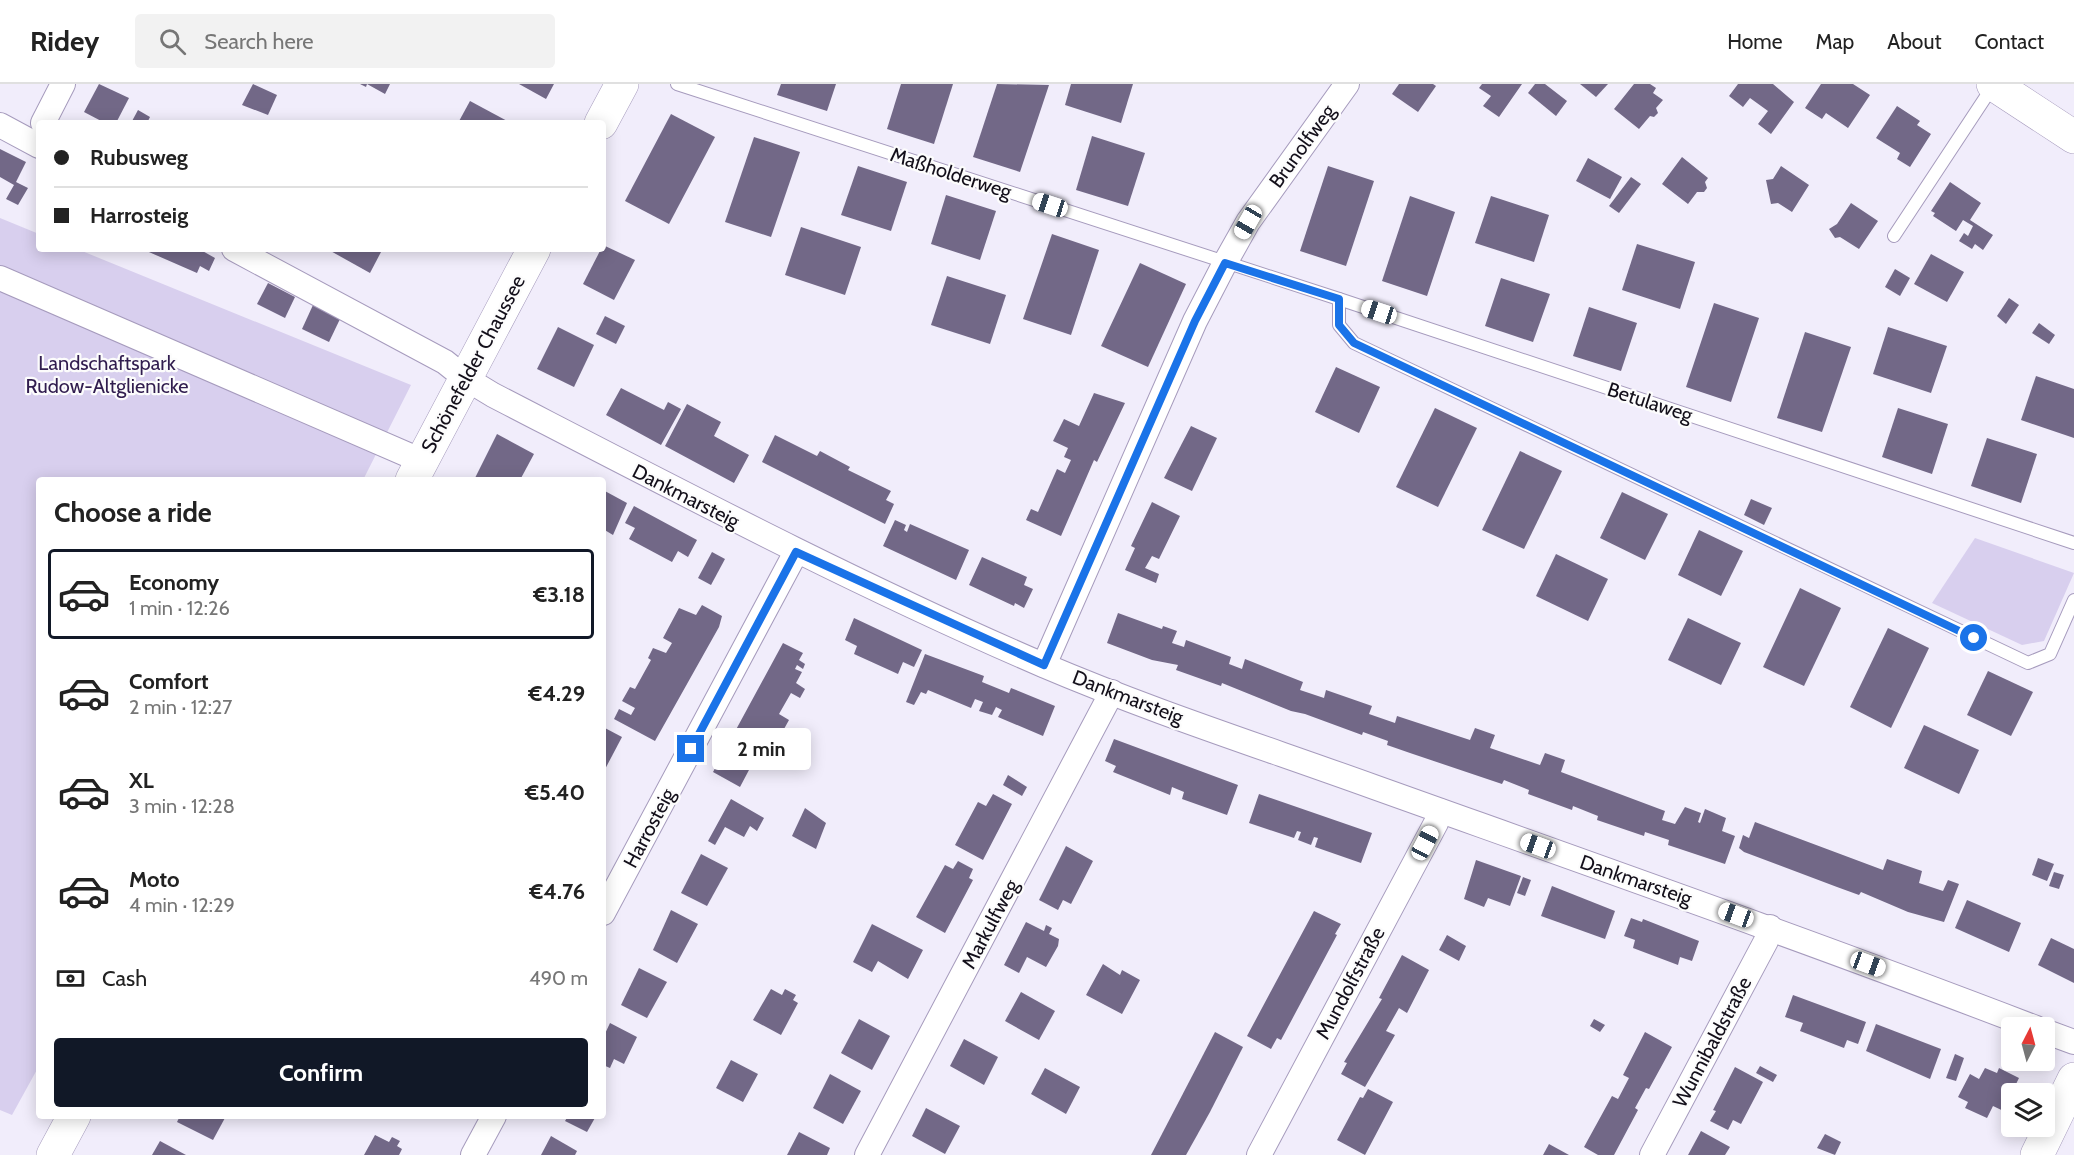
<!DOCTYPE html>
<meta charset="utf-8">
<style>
body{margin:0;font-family:Cabin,sans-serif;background:#f2f2f2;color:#222;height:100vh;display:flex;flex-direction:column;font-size:22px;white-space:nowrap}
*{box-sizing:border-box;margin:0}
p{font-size:20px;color:#767676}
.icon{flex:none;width:33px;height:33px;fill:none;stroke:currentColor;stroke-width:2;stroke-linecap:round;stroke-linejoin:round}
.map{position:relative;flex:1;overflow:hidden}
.drawer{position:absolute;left:36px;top:393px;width:570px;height:642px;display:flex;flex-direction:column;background:#fff;border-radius:6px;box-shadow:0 3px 15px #0003}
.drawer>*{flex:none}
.hud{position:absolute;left:36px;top:36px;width:570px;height:132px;border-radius:6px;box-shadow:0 3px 15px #0003;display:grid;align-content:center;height:132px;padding:0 18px;background:#fff}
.needle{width:39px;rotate:6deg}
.tools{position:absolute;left:2001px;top:933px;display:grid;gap:12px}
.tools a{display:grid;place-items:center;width:54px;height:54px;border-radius:6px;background:#fff;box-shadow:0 3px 15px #0003;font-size:30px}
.end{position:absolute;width:27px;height:27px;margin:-14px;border:8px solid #1a73e8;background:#fff;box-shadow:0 0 0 3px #fff}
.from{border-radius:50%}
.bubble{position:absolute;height:42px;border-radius:6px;background:#fff;box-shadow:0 3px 15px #0003;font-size:20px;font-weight:700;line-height:42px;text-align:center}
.car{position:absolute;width:18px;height:36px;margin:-18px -9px;border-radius:8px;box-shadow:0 0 4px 2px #0007;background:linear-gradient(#fff 24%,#345 0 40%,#fff 0 76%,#345 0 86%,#fff 0)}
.hud b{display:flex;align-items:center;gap:21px;height:57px;font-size:22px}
.hud b+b{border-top:2px solid #e0e0e0}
.hud i{width:15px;height:15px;background:#222}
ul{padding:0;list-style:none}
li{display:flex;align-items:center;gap:18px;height:90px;margin:0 12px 9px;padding:0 6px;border:3px solid transparent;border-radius:6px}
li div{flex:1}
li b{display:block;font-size:22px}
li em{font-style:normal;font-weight:700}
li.current{border-color:#111827}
li>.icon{width:54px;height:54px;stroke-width:1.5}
h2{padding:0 18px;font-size:27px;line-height:72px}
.pay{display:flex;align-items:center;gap:15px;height:66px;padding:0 18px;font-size:22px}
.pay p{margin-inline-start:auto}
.action{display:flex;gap:12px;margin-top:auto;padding:12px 18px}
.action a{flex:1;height:69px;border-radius:6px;background:#111827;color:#fff;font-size:24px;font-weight:700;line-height:69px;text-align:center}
header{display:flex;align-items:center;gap:36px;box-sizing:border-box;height:84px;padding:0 30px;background:#fff;border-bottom:2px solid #e0e0e0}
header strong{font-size:28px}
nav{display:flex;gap:33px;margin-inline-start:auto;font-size:21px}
.search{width:420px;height:54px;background:#f2f2f2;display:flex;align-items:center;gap:15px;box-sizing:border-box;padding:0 21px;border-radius:6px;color:#767676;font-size:22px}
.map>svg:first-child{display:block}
.green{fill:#d8cfee}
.building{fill:#726887}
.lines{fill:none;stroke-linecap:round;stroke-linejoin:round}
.lane-casing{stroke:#a69bbd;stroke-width:14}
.street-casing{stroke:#a69bbd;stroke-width:26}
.secondary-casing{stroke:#a69bbd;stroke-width:34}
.lane{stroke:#fff;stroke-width:12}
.street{stroke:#fff;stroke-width:24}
.secondary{stroke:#fff;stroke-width:33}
.route{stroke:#1a73e8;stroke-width:8}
.labels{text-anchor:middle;stroke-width:4.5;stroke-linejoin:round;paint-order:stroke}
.street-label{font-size:20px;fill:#130f1a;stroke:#fcfcfc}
.park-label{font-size:20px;fill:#311d4f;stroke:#fcfcfc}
</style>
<header>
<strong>Ridey</strong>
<div class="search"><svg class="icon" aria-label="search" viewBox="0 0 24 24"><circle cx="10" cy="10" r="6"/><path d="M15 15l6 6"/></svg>Search here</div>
<nav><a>Home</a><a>Map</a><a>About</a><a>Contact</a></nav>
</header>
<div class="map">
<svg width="2074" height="1071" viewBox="0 0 2074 1071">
<rect width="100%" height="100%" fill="#f1edfb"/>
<!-- green -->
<g class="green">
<path d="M0,134l39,16v15h38l334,136 -48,95h-324v586l-27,49 -12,-5z"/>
<path d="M1975,454l99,35 -30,68 -22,4 -90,-42z"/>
</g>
<!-- building -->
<g class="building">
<path d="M99,0l30,14 -13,25h-11l-21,-11z"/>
<path d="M253,0l24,11 -9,20 -26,-10z"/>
<path d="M360,0h30l-5,10 -18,-10 -1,3z"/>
<path d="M519,0h35l-8,15z"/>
<path d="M781,0h55l-9,27 -50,-16z"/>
<path d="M901,0h52l-19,60 -47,-15z"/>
<path d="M997,0l52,1 -29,87 -47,-15z"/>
<path d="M1071,0h62l-12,39 -56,-18z"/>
<path d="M1399,0h34l3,2 -18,26 -26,-18z"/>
<path d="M1482,0h40l-23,33 -16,-11 8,-10 -12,-8z"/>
<path d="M1535,0h10l22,17 -11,15 -28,-23z"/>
<path d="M1580,0h28l-12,13z"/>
<path d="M1634,0h16l6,4 -3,5 10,7 -7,8 2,5 -4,4 -4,-1 -11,13 -25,-20z"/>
<path d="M1738,0h35l21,18 -23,32 -13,-10 10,-13 -18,-13 -7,9 -14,-11z"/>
<path d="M1821,0h32l17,11 -22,33 -22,-15 -4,6 -17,-11z"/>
<path d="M470,17l41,22h-53z"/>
<path d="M1897,22l23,15 -3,4 14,9 -21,33 -13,-8 3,-6 -24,-15z"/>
<path d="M138,26l12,7 -3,6h-16z"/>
<path d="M671,30l44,23 -46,87 -44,-23z"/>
<path d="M1092,52l53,17 -17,53 -52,-16z"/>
<path d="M754,53l46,15 -29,85 -46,-15z"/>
<path d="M0,65l26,13 -10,20 12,6 -10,17 -12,-6 8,-14 -14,-8z"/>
<path d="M1682,73l26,21 -3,4 2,6 -3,4h-7l-9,12 -26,-20z"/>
<path d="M1588,74l34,19 -12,22 -34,-18z"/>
<path d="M858,82l49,16 -16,49 -50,-16z"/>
<path d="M1328,82l46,15 -28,85 -46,-15z"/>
<path d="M1781,82l28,19 -17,27 -14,-9 -7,1 -5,-24 7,-1z"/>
<path d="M1631,93l10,7 -22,29 -10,-7z"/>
<path d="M1950,98l31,21 -11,17 23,15 -10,15 -8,-6 -3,5 -13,-8 5,-8 4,3 5,-10 -10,-6 -7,11 -23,-15 2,-3 -4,-2z"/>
<path d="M946,111l50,16 -16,49 -49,-16z"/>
<path d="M1410,112l45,16 -28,84 -45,-15z"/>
<path d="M1491,112l58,19 -15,47 -59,-19z"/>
<path d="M1851,119l27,18 -19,28 -19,-12 -5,1 -6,-9 8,-5z"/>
<path d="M801,143l60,20 -16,48 -60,-20z"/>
<path d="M1052,150l47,16 -28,85 -48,-16z"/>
<path d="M1637,160l58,18 -15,47 -58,-19z"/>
<path d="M603,161l32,15 -21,40 -31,-16z"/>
<path d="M142,165h57l16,9 -6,13 -9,-5 -3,7z"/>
<path d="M327,165h48l6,3 -11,21z"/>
<path d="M1931,170l33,18 -17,30 -33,-18z"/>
<path d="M1140,179l46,21 -38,83 -47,-21z"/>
<path d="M1895,185l15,9 -10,18 -15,-9z"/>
<path d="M947,192l59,19 -16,49 -59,-19z"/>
<path d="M1501,194l49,16 -17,48 -48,-16z"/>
<path d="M268,199l27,14 -10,21 -28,-14z"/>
<path d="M2009,214l10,7 -13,19 -9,-8z"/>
<path d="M1714,219l45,15 -28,84 -45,-15z"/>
<path d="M313,221l27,14 -11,23 -27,-13z"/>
<path d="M1589,223l48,16 -16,48 -48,-15z"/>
<path d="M605,232l20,10 -9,18 -20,-10z"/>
<path d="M2039,239l16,12 -6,9 -17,-11z"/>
<path d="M558,243l36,18 -20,42 -37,-18z"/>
<path d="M1888,243l59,19 -16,47 -58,-19z"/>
<path d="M1805,248l46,15 -29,85 -45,-14z"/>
<path d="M1336,283l44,20 -21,46 -44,-21z"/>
<path d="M2036,292l38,13v49l-53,-18z"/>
<path d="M621,304l43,22 4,-8 13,7 -20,36 -55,-30z"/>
<path d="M1094,309l31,10 -28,59 -3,-2 -33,76 -35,-16 5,-11 7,3 19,-43 8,4 6,-13 -7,-3 4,-9 -15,-7 11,-22 15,7z"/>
<path d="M687,320l34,18 -7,14 35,19 -15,28 -69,-37z"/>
<path d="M1435,324l42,20 -39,79 -42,-20z"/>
<path d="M1898,324l50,16 -16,50 -50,-17z"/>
<path d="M1191,342l26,12 -25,53 -28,-13z"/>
<path d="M497,350l37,20 -14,26h-46z"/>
<path d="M775,351l42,21 3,-5 30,16 -2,3 43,21 -5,9 8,4 -9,20 -123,-62z"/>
<path d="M1987,354l50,16 -16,49 -50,-17z"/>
<path d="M1520,367l42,20 -38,78 -42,-19z"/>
<path d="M603,406l24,13 -14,32 -10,-6z"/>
<path d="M1622,408l46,22 -23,46 -45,-22z"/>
<path d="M1751,415l21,9 -8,17 -20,-10z"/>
<path d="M1152,418l28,14 -21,43 -7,-3 -7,12 14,6 -3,9 -31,-13 10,-22 -4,-2z"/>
<path d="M634,422l63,34 -9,17 -10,-6 -6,11 -43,-23 6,-11 -10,-5z"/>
<path d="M895,436l11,5 -2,5 3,2 3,-8 59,26 -13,30 -73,-34z"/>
<path d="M1699,446l44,21 -22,45 -43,-21z"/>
<path d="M712,468l13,7 -14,26 -13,-7z"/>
<path d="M1556,470l52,25 -20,42 -52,-25z"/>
<path d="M982,473l45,20 -3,8 9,4 -9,19 -9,-5 -1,3 -45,-21z"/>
<path d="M1800,504l41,20 -37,78 -41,-19z"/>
<path d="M702,521l20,11 -3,11 -64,114 -41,-22 5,-10 12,6 4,-7 -13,-7 8,-14 5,2 16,-29 -3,-2 5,-10 13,5 6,-10 -9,-5 16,-30 17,7z"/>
<path d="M1118,529l44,16 1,-3 14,5 -5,12 12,4 2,-7 45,17 -2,7 13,5 3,-10 58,23 -3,8 24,8 2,-8 46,16 -3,8 26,9 2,-7 73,24 5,-12 20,7 -5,13 50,17 5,-12 20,7 -4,12 104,39 -3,9 13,4 10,-17 16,6 -3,9 2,1 5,-14 21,9 -4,13 13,5 -10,28 -57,-19 1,-5 -24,-8 -1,4 -47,-16 1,-4 -25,-10 -1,4 -44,-16 1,-4 -25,-10 -2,4 -92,-31 -23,-8 1,-4 -25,-9 -1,3 -57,-21 -14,-3 -69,-28 -1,3 -45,-16 2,-5 -26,-5 -45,-17z"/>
<path d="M854,534l68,32 -8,17 -11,-5 -5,12 -44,-20 3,-8 -12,-6z"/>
<path d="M1688,534l53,25 -20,42 -53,-25z"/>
<path d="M1888,544l41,20 -38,80 -41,-21z"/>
<path d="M783,559l20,10 -4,7 6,4 -2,5 -6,-4 -2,4 7,3 -6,11 9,6 -5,9 -9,-5 -12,21 10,6 -5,9 12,6 -5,9 -23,-10 -28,53 -27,-15z"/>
<path d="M925,570l59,22 -2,6 27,11 2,-5 44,18 -12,30 -45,-19 4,-7 -6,-3 -4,8 -13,-4 4,-9 -8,-3 -4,9 -43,-18 -2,4 -5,-2 -7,13 -8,-3z"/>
<path d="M1988,587l45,21 -22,44 -44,-21z"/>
<path d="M1924,641l55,25 -20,44 -55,-26z"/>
<path d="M603,643l19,10 -19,36z"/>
<path d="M1114,655l124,46 -11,30 -45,-16 2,-7 -12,-5 -2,8 -57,-23 3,-6 -11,-5z"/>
<path d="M1008,691l19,12 -5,9 -19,-11z"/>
<path d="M993,710l19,10 -29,56 -28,-15 23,-43 8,4z"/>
<path d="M1259,710l113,39 -11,30 -46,-16 3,-9 -4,-1 -3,8 -13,-5 3,-8 -4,-1 -3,7 -45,-15z"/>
<path d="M731,715l33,19 -7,13 -7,-5 -6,11 -19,-10 -10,18 -7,-4z"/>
<path d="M805,724l21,15 -10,26 -24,-13z"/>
<path d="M1755,738l128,48 4,-11 35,12 -3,12 24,8 5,-11 11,4 -15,38 -36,-10 -47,-20 -2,3 -22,-8 -93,-35 -5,-4 4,-13 6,3z"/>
<path d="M1066,762l27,15 -22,43 -8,-4 -5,10 -19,-10z"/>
<path d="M701,770l27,14 -21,38 -26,-13z"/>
<path d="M2038,774l16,6 -7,17 -15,-6z"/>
<path d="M1476,776l45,16 -11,30 -22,-8 -4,9 -20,-8z"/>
<path d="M958,777l15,8 -4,9 4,2 -28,53 -29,-16 29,-52 8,4z"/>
<path d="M2054,788l10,3 -5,14 -10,-3z"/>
<path d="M1523,793l8,3 -6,16 -8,-3z"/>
<path d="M1552,802l63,25 -10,28 -64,-23z"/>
<path d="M1967,816l54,23 -12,29 -54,-24z"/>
<path d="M671,826l27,14 -21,39 -24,-13z"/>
<path d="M1314,827l27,13 -6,10 2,1 -56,105 -4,-2 -6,11 -24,-13z"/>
<path d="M1631,834l11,4 1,-3 56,22 -7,20 -12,-4 -2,8 -45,-17 2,-8 -11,-4z"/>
<path d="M1026,838l18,9 2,-6 6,3 -3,6 10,5 -1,7 -12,21 -19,-10 -8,16 -15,-8z"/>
<path d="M872,840l51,26 -15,29 -30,-18 -6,11 -19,-10z"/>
<path d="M1447,851l19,11 -7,15 -20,-11z"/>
<path d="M2051,854l23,11v34l-36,-18z"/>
<path d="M1402,871l27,15 -22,43 -8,-5 -13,23 9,4 -30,52 -24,-13 6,-11 -3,-1 38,-63 -3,-1z"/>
<path d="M1103,880l17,11 2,-5 18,10 -18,34 -36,-19z"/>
<path d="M639,884l28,14 -20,36 -26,-13z"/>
<path d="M771,905l11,6 3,-6 11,6 -3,5 5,3 -17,32 -28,-15z"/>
<path d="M1021,908l34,19 -16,29 -34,-19z"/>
<path d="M1793,911l73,27 -8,22 -11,-4 -3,8 -44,-17 3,-8 -18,-6z"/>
<path d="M859,935l31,17 -18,34 -31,-17z"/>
<path d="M1594,935l11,6 -5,7 -10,-6z"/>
<path d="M610,939l27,14 -13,27 -10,-5 -4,9 -7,-3v-27z"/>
<path d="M1876,940l65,25 -11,30 -64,-28z"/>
<path d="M1215,948l28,15 -33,65 -24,43h-35z"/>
<path d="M1645,948l27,15 -23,42 -3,-1 -11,20 3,2 -24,45h-16l-14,-8 28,-51 6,3 11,-21 -6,-3z"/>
<path d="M964,955l34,18 -14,28 -34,-19z"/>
<path d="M1955,970l9,4 -8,23 -10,-3z"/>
<path d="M731,976l27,14 -15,28 -27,-14z"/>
<path d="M1760,982l17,9 -4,7 -17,-9z"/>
<path d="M1735,983l28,15 -22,42 -8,-4 -5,10 -18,-9 6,-10 -3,-1z"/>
<path d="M1045,984l35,19 -14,27 -35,-20z"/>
<path d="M1985,984l12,5 2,-5 20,10 -3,6 13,6 -2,4h-15v21l-19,-9 -6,12 -22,-10 3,-6 -10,-5 12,-23 9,5z"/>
<path d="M830,990l31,17 -18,33 -30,-16z"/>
<path d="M1368,1005l25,13 -28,53 -28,-15 23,-43 3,1z"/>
<path d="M926,1024l34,18 -15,28 -33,-18z"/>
<path d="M180,1032h46l-13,24 -36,-18z"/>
<path d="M568,1032h28l-9,16 -22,-11z"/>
<path d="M1701,1047l29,16 -5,8h-37z"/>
<path d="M799,1048l31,16 -3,7h-40z"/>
<path d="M1825,1050l16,8 -6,13 -18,-7z"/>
<path d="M375,1051l14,7 3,-5 8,4 -3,5 5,3 -3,6h-35z"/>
<path d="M551,1052l26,15 -2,4h-34z"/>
<path d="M160,1057l26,14h-34z"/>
<path d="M1549,1060l20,11h-26z"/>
</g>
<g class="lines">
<defs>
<g id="lane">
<path d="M677,0l662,215 735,244"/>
<path d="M1894,152l99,-150"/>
<path d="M1339,215v26l15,18 674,320 22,-9 24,-54"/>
</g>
<g id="street">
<path d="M43,39l20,-39"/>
<path d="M0,41l39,21"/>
<path d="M234,165l211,113 20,16 28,17c182,94 362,189 550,270 108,46 220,82 331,122 221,79 443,157 662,241"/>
<path d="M0,194l422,183"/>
<path d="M1044,581l151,-344 30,-58 23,-41 99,-138"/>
<path d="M603,829l193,-361"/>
<path d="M2044,947l30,11"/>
<path d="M473,1071l21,-39"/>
<path d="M867,1071l245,-463"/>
<path d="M1259,1071l177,-332 4,-12"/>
<path d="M1652,1071l114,-214 4,-14"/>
</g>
<g id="secondary">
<path d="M1993,0l81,53"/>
<path d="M601,39l21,-39"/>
<path d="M412,396l122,-231"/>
<path d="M53,1071l21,-39"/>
<path d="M2037,1071l37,-76"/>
</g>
</defs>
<!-- lane casing -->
<use href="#lane" class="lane-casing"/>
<!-- street casing -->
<use href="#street" class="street-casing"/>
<!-- secondary casing -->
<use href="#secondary" class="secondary-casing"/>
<!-- lane -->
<use href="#lane" class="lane"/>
<!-- street -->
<use href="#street" class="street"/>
<!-- secondary -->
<use href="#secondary" class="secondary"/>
</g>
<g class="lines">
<!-- route -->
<path class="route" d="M691,665l105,-197 248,113 151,-344 30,-58 114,36v26l15,18 620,295"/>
</g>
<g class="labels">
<!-- street labels -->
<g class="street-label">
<text transform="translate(1302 62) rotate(-54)" y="7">Brunolfweg</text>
<text transform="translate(951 89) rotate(18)" y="7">Maßholderweg</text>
<text transform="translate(473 280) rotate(-62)" y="7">Schönefelder Chaussee</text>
<text transform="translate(1650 318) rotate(18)" y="7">Betulaweg</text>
<text transform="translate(686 412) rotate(27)" y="7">Dankmarsteig</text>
<text transform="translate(1128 613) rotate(21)" y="7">Dankmarsteig</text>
<text transform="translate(649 744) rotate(-62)" y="7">Harrosteig</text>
<text transform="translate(1636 796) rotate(19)" y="7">Dankmarsteig</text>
<text transform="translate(990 840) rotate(-62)" y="7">Markulfweg</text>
<text transform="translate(1350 899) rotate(-62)" y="7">Mundolfstraße</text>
<text transform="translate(1712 958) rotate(-62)" y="7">Wunnibaldstraße</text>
</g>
<!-- park labels -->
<g class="park-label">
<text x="107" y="286">Landschaftspark<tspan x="107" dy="23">Rudow-Altglienicke</tspan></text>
</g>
</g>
</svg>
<div class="tools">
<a><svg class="needle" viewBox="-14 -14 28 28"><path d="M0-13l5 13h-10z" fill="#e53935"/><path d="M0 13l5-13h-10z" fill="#767676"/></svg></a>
<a><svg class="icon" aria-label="layers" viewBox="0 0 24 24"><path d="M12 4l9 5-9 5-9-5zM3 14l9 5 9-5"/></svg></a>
</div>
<i class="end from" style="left:1974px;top:554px"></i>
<i class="end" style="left:691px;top:665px"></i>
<div class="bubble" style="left:712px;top:644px;width:99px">2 min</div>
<i class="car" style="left:1050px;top:121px;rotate:288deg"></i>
<i class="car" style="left:1248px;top:138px;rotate:210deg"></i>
<i class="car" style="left:1379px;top:228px;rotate:288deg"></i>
<i class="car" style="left:1425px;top:759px;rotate:28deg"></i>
<i class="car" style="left:1538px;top:762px;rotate:290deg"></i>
<i class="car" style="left:1736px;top:831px;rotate:290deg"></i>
<i class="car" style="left:1868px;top:880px;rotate:110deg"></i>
<div class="hud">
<b><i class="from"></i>Rubusweg</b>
<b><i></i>Harrosteig</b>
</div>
<section class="drawer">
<h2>Choose a ride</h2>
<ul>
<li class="current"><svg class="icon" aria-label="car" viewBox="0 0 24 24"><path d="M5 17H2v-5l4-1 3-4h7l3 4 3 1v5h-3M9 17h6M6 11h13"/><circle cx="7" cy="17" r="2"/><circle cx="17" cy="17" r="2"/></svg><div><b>Economy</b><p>1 min · 12:26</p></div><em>€3.18</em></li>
<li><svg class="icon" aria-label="car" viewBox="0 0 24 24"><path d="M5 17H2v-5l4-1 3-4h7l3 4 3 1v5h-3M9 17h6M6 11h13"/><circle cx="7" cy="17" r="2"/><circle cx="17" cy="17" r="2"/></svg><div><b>Comfort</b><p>2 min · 12:27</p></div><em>€4.29</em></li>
<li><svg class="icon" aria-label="car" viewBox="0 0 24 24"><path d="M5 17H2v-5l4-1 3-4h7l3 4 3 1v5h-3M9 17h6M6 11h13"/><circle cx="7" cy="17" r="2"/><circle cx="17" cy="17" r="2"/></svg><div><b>XL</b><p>3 min · 12:28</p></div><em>€5.40</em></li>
<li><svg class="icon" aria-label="car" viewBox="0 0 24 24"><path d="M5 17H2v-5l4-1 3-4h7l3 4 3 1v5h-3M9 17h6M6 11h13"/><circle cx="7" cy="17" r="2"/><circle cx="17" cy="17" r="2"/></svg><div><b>Moto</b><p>4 min · 12:29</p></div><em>€4.76</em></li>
</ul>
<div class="pay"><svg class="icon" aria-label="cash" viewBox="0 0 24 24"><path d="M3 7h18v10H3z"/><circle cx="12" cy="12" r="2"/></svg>Cash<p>490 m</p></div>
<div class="action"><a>Confirm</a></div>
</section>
</div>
